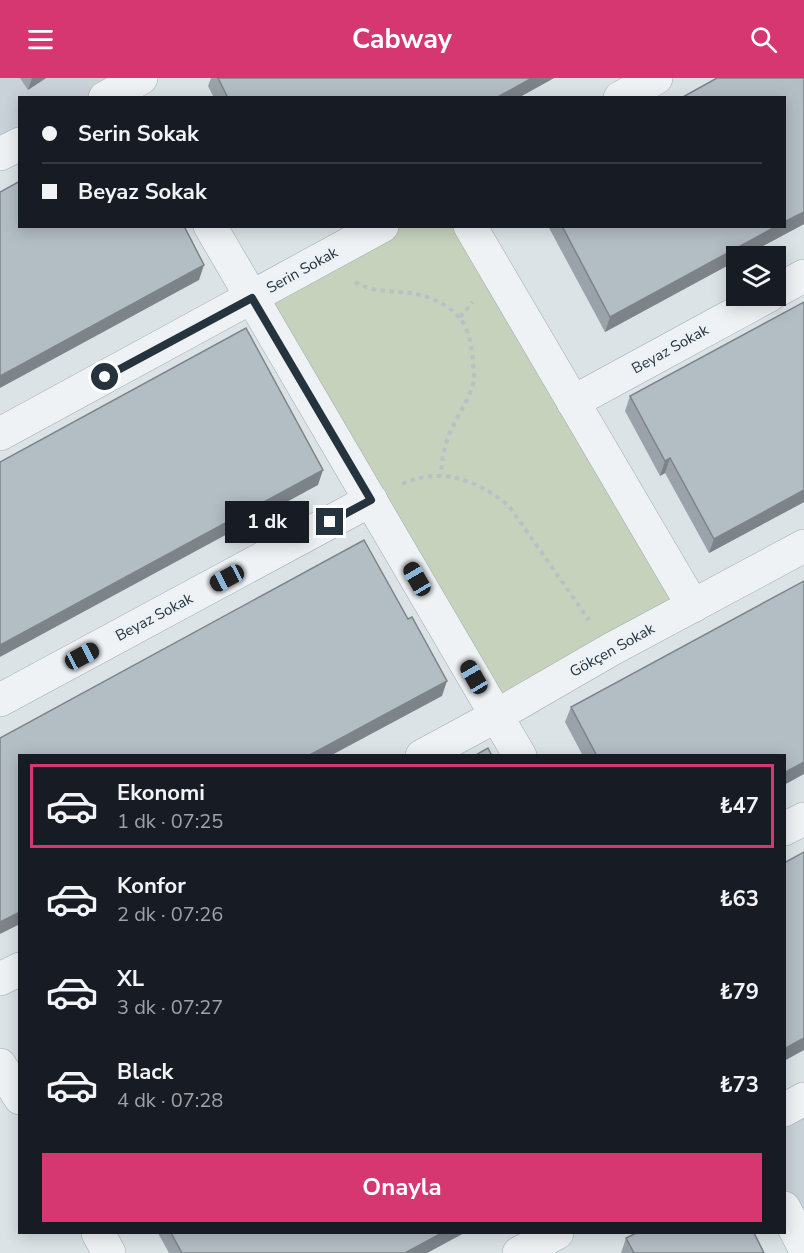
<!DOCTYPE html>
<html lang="tr">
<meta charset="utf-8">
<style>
body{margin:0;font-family:"Nunito Sans",sans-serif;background:#20242c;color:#f1f3f6;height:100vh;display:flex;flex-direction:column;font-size:22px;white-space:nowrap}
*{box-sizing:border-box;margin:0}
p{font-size:20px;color:#9ea1a6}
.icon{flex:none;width:33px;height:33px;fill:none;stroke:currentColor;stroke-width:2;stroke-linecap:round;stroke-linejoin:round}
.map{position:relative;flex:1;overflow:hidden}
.panel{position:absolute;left:18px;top:676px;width:768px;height:480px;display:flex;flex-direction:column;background:#171b24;border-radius:0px;box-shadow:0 3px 15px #0003}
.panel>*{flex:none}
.guide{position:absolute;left:18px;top:18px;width:768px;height:132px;border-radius:0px;box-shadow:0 3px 15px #0003;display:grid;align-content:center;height:132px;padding:0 24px;background:#171b24}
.fabs{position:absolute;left:726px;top:168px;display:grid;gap:12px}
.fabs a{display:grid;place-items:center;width:60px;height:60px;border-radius:0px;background:#171b24;box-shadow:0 3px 15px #0003;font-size:30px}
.end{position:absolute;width:27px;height:27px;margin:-14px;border:8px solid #25333e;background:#fff;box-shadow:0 0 0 3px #fff}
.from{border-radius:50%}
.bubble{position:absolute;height:42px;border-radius:0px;background:#171b24;box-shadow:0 3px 15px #0003;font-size:20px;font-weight:700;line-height:42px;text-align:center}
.car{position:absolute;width:18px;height:36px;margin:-18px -9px;border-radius:8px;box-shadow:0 0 4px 2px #0007;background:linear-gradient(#222 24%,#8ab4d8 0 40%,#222 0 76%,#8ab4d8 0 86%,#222 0)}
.guide b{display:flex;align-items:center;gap:21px;height:57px;font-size:22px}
.guide b+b{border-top:2px solid #363941}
.guide i{width:15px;height:15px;background:#f1f3f6}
ul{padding:10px 0 0;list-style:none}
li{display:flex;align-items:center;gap:18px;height:84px;margin:0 12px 9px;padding:0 12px;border:3px solid transparent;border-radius:0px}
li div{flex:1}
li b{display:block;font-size:22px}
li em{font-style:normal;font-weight:700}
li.current{border-color:#d63771}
li>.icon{width:54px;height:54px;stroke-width:1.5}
.button{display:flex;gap:12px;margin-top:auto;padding:12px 24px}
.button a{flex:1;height:69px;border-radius:0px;background:#d63771;color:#fff;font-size:24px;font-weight:700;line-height:69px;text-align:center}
header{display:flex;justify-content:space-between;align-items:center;height:78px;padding:0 24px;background:#d63771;color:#fff;font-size:27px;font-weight:700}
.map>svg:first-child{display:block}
.built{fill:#cad2d9}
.green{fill:#c6d2bc}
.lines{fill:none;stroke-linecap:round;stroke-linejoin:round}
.minor-casing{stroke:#a1abb1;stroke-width:34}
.path{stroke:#bac0c5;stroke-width:4;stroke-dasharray:4.5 4.5;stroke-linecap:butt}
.minor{stroke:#eff2f5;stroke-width:33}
.wall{fill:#9aa3a9}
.shaded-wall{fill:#7d8489}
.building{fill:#b3bdc4;stroke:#7d8489;stroke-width:1.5}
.route{stroke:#25333e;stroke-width:8}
.labels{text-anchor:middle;stroke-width:6;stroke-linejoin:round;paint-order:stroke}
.street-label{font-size:15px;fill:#25333e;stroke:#ebf1f5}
</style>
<header><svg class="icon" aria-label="menu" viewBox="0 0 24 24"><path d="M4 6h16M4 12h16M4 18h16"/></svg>Cabway<svg class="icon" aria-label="search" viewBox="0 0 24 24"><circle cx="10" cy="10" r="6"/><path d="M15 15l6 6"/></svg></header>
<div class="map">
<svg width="804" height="1175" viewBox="0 0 804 1175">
<rect width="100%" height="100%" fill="#dce3e7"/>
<!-- built -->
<g class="built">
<path d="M0,0h141l-36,19 -85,1 -1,46 -19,10z"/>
<path d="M804,1021v148l-19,-39v-98z"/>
</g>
<!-- green -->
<path class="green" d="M382,149h88l223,379 -197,110 -244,-418z"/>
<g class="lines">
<defs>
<g id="minor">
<path d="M105,20l36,-20"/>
<path d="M620,20l36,-20"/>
<path d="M0,76l20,-10"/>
<path d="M210,148l310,530"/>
<path d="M470,148l223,380"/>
<path d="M776,213l28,-15"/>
<path d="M573,324l195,-106"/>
<path d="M0,356l382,-208"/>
<path d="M0,622l371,-200"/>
<path d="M422,678l74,-40 114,-66 194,-104"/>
<path d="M784,751l20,-10"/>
<path d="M0,901l20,-10"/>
<path d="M0,987l20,33"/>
<path d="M784,1032l20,-11"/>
<path d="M784,1130l20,39"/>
<path d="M98,1155l11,20"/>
<path d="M519,1175l38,-20"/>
</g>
</defs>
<!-- minor casing -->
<use href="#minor" class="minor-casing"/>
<!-- path -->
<g class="path">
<path d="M355,204c25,15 54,5 80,18 28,13 36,31 38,62 0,6 2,13 1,18 -3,16 -12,28 -19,42 -9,17 -13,33 -14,53"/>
<path d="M460,239l13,-15"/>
<path d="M402,406c38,-18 76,-4 107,22l80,114"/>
</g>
<!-- minor -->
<use href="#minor" class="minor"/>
</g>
<!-- wall -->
<g class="wall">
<path d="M20,0h26l-18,12z"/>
<path d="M211,0h343l-36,20h-304l-6,-12z"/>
<path d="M717,0h87v146l-60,32h-8v5l-131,71 -57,-106h236v-128h-103z"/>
<path d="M804,224v200l-95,51 -44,-80 -5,3 -35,-65 5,-15z"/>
<path d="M571,629l213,49h-201l-18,-34z"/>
<path d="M158,1155h306l-37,20h-258z"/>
<path d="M626,1160l138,15h-143z"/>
</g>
<!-- shaded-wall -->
<g class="shaded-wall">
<path d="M32,0h14l-18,12z"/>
<path d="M532,0h22l-36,20h-22z"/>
<path d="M804,134v12l-60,32h-8v5l-131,71 5,-15 167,-91h7v-4z"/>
<path d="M204,187l-5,15 -199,108v-12z"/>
<path d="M670,380l-5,15 -5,3 5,-15z"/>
<path d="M323,392l-5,15 -318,172v-12z"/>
<path d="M804,412v12l-95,51 5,-14z"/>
<path d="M447,603l-5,15 -112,60h-22z"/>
<path d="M804,684v12l-20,11v-12z"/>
<path d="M20,834v12l-20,10v-12z"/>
<path d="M804,960v12l-20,11v-12z"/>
<path d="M442,1155h22l-37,20h-22z"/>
</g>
<!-- building -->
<g class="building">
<path d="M218,0h314l-36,20h-268z"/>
<path d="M717,0h87v134l-20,10v-124h-103z"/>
<path d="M20,103v45h164l20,39 -204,111v-184z"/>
<path d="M562,148h215l-167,91z"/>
<path d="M804,224v188l-90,49 -44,-81 -5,3 -35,-65z"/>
<path d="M246,250l77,142 -323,175v-183z"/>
<path d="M364,462l44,79 4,-2 35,64 -139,75h-288v156l-20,10v-184z"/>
<path d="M804,503v181l-20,11v-17h-187l-26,-49z"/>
<path d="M488,670l4,8h-18z"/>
<path d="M804,774v186l-20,11v-186z"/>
<path d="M171,1155h271l-37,20h-223z"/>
<path d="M636,1155h118l10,20h-130l-8,-15z"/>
</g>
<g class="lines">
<!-- route -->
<path class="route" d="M105,299l147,-79 119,202 -41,22"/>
</g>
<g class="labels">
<!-- street labels -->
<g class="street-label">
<text transform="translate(302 192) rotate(-29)" y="5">Serin Sokak</text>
<text transform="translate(670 271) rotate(-29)" y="5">Beyaz Sokak</text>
<text transform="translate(154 539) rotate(-28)" y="5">Beyaz Sokak</text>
<text transform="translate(612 572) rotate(-29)" y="5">Gökçen Sokak</text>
</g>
</g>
</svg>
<div class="fabs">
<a><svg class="icon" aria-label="layers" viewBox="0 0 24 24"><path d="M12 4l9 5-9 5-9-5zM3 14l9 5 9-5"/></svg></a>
</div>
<i class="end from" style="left:105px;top:299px"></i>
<i class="end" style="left:330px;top:444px"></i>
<div class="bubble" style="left:225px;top:423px;width:84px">1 dk</div>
<i class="car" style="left:227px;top:500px;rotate:242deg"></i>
<i class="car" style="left:417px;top:501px;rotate:330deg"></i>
<i class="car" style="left:82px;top:578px;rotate:62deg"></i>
<i class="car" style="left:474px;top:599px;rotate:330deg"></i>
<div class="guide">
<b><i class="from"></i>Serin Sokak</b>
<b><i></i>Beyaz Sokak</b>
</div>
<section class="panel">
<ul>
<li class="current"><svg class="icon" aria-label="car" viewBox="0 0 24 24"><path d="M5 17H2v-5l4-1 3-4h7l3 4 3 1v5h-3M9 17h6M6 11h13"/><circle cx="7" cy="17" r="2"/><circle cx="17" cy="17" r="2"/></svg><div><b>Ekonomi</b><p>1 dk · 07:25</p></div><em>₺47</em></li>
<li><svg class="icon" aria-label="car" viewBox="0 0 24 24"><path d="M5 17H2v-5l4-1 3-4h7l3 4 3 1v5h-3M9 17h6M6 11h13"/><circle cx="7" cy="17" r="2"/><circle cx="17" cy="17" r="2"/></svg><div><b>Konfor</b><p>2 dk · 07:26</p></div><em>₺63</em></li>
<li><svg class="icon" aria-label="car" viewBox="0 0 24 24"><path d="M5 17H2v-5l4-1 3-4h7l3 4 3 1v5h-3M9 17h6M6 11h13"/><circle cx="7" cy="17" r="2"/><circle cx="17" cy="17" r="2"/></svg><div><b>XL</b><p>3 dk · 07:27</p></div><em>₺79</em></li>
<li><svg class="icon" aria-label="car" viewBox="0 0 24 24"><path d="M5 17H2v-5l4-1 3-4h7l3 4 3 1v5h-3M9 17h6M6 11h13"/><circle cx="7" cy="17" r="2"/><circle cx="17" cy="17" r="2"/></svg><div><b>Black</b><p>4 dk · 07:28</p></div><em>₺73</em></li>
</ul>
<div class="button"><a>Onayla</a></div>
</section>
</div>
